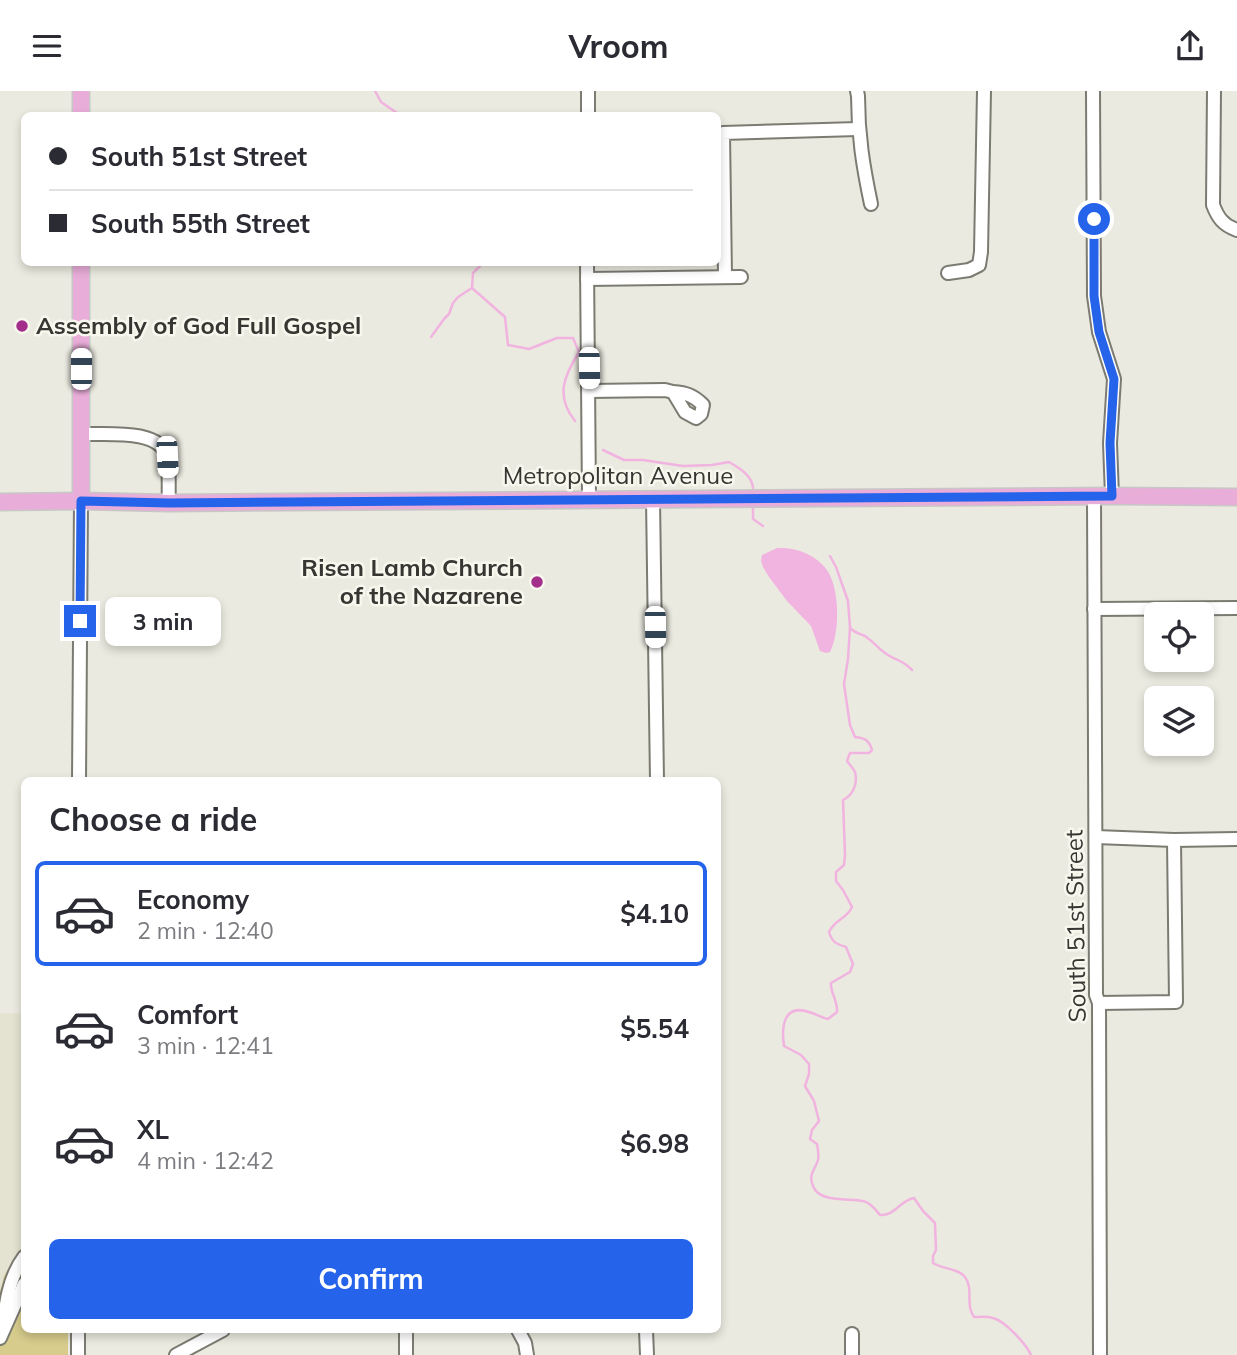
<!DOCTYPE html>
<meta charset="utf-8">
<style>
body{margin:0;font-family:Mulish,sans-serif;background:#f2f2f3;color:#2b2b33;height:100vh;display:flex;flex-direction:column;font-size:26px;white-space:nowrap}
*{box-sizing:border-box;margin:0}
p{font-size:23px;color:#7c7c81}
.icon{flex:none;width:38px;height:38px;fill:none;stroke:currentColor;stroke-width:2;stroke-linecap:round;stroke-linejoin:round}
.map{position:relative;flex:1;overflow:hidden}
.panel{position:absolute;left:21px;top:686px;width:700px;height:556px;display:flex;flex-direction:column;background:#fff;border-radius:10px;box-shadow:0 4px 10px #0003}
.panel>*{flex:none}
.hud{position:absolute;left:21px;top:21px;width:700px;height:154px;border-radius:10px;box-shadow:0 4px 10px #0003;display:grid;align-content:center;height:154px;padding:0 28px;background:#fff}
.buttons{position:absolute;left:1144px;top:511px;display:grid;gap:14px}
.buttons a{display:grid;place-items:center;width:70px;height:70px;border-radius:10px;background:#fff;box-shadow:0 4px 10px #0003;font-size:35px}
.end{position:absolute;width:32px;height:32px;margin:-16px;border:9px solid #2563eb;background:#fff;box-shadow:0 0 0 4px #fff}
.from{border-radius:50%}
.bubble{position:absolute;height:49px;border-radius:10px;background:#fff;box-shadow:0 4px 10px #0003;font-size:23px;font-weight:700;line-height:49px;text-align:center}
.car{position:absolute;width:21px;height:42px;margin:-21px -10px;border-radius:9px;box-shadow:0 0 5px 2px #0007;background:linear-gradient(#fff 24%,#345 0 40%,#fff 0 76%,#345 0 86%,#fff 0)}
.hud b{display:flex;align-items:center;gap:24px;height:66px;font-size:26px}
.hud b+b{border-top:2px solid #e1e1e2}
.hud i{width:18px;height:18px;background:#2b2b33}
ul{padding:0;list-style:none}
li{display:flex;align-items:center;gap:21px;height:105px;margin:0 14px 10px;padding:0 14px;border:4px solid transparent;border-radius:10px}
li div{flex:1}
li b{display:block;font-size:26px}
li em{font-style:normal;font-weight:700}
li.active{border-color:#2563eb}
li>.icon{width:63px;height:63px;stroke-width:1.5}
h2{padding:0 28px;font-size:32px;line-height:84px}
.primary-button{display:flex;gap:14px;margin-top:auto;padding:14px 28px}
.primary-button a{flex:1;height:80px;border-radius:10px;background:#2563eb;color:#fff;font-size:28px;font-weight:700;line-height:80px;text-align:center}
header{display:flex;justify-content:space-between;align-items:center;height:91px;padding:0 28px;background:#fff;font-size:32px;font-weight:700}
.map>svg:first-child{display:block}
.built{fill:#e4e2d0}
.green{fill:#d7cc8c}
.water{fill:#f1b3df}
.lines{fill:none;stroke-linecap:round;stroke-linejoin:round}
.stream{stroke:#f1b3df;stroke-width:2.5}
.minor-casing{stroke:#7c7b72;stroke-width:16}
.major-casing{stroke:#c7c7c6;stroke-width:19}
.minor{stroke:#fff;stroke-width:12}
.major{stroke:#e9add9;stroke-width:16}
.route{stroke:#2563eb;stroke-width:9}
.poi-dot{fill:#a32f8a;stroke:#f8f7ed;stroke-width:2.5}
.labels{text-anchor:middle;stroke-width:5;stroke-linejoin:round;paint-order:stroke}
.poi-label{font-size:24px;font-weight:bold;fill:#363632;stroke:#f8f7ed;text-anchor:start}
.street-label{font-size:24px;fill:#363632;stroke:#f8f7ed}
</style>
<header><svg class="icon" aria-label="menu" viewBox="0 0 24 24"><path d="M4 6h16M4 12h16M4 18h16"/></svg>Vroom<svg class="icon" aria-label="share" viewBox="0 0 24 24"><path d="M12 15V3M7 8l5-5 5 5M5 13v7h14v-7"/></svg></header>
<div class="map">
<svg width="1237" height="1264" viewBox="0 0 1237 1264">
<rect width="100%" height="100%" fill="#ebeae0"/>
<!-- built -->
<path class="built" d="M0,922l24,1v232l-2,2 -22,44z"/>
<!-- green -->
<path class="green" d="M24,1155v84h44v25h-68v-63l4,-16 18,-29z"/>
<!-- water -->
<path class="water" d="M777,457c19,-1 38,6 50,22 13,19 13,62 3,82l-4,1 -6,-2 -9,-25 -24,-25 -18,-24 -6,-10 -2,-6 1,-6z"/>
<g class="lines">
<!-- stream -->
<g class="stream">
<path d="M375,0l6,11 19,13"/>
<path d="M483,172l-10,10 -1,15 33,29 3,28 21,4 28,-11h16l6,14c-15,24 -24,44 -4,69"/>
<path d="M431,246l13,-18 5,-5 4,-11 5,-6 14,-9"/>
<path d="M603,359l21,10h19l40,6 29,-1 17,-3c10,6 23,13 24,26"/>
<path d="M753,416v12l10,7"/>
<path d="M830,465l6,11 12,34 2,26 -2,32 -4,25 6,41 5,12c10,1 14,3 17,13l-3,3h-19l-3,8c3,4 6,7 8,11 3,12 -2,23 -12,28l2,55 -1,10 -8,7v9l7,9 9,17c-6,13 -16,11 -23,25 3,10 7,12 17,15l7,17 -3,8 -19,11c-1,9 7,18 6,29l-9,7c-6,-1 -10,-4 -16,-6 -28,-11 -31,12 -28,33l17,9 8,9v10l-4,12 9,15 5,20 -7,9 -2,9 7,5c1,5 2,11 1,16 -3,10 -10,14 -5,26 6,17 36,12 50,15 7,1 13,9 17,14 15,1 19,-14 34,-17l9,13 12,12 1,27 -3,6v7c9,6 25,5 32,14 9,12 0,28 9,40 6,0 13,-1 19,1 12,3 33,26 38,37"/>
<path d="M850,537c5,5 8,5 15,8 8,5 14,14 23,19 11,7 13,4 24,15"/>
</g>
<defs>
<g id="minor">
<path d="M857,0l1,5c0,39 5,70 13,108"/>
<path d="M1093,0l1,205 5,36 15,47 -4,64 2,53"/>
<path d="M1214,0l-1,114c5,13 10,20 24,25"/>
<path d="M588,24v-24"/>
<path d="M587,172l2,236"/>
<path d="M948,182l21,-3 10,-5 2,-13 3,-161"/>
<path d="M725,186l-2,-144 135,-4"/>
<path d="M587,188l154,-2"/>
<path d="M589,300l76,-1 8,2 12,20 11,6 5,-4 2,-9c-10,-10 -17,-12 -30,-13"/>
<path d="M81,343c23,1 80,-6 86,23 3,15 1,31 2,46"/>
<path d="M1094,405l2,499 3,8 1,352"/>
<path d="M653,408l4,282"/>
<path d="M1094,518l143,-1"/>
<path d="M79,690l2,-280"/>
<path d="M1096,746l78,3 63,-1"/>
<path d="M1099,912l77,-1 -2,-162"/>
<path d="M3,1238c2,-24 6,-52 21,-72"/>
<path d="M78,1239v25"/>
<path d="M406,1239v25"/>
<path d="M518,1239l7,13 2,12"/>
<path d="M646,1239l1,25"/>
<path d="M852,1243v21"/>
<path d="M0,1247l24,-54"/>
<path d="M176,1264l47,-25"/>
</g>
<g id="major">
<path d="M81,0v24"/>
<path d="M81,410v-238"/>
<path d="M0,411l81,-1 88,2 943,-7 125,1"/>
</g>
</defs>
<!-- minor casing -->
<use href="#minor" class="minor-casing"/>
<!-- major casing -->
<use href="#major" class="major-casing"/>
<!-- minor -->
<use href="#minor" class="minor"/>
<!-- major -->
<use href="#major" class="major"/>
</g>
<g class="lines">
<!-- route -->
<path class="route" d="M80,530l1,-120 88,2 943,-7 -2,-53 4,-64 -15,-47 -5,-36v-77"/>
</g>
<!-- markers -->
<g class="poi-dot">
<circle cx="22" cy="235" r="7"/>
<circle cx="537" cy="491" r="7"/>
</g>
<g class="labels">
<!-- poi labels -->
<g class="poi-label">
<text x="36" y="243">Assembly of God Full Gospel</text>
<text x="523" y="485" text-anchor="end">Risen Lamb Church<tspan x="523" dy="28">of the Nazarene</tspan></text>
</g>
<!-- street labels -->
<g class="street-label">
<text x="618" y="393">Metropolitan Avenue</text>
<text transform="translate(1076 835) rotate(-91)" y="8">South 51st Street</text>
</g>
</g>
</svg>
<div class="buttons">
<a><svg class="icon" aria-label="locate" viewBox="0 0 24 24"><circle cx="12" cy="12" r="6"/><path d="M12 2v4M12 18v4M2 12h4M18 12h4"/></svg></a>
<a><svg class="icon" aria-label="layers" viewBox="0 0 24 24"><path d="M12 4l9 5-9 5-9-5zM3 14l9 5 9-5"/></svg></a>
</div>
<i class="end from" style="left:1094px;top:128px"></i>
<i class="end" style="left:80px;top:530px"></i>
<div class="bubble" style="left:105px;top:506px;width:116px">3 min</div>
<i class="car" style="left:589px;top:277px;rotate:179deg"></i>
<i class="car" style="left:81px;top:278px;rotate:0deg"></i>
<i class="car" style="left:167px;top:366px;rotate:177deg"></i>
<i class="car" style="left:655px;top:536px;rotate:179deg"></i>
<div class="hud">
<b><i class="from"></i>South 51st Street</b>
<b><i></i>South 55th Street</b>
</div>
<section class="panel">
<h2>Choose a ride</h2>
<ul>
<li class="active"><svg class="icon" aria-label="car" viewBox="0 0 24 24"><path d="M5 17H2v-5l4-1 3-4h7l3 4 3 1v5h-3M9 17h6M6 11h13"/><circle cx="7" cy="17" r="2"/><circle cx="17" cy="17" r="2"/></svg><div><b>Economy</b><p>2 min · 12:40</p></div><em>$4.10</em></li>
<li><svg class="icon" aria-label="car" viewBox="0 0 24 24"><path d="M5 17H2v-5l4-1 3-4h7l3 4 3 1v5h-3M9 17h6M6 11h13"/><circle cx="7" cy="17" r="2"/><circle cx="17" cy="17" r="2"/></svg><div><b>Comfort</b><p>3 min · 12:41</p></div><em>$5.54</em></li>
<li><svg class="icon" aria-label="car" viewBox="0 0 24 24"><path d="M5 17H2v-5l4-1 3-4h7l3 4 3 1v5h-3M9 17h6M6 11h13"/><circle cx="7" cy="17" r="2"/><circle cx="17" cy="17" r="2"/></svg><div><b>XL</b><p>4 min · 12:42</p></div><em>$6.98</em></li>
</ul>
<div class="primary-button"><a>Confirm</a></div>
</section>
</div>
